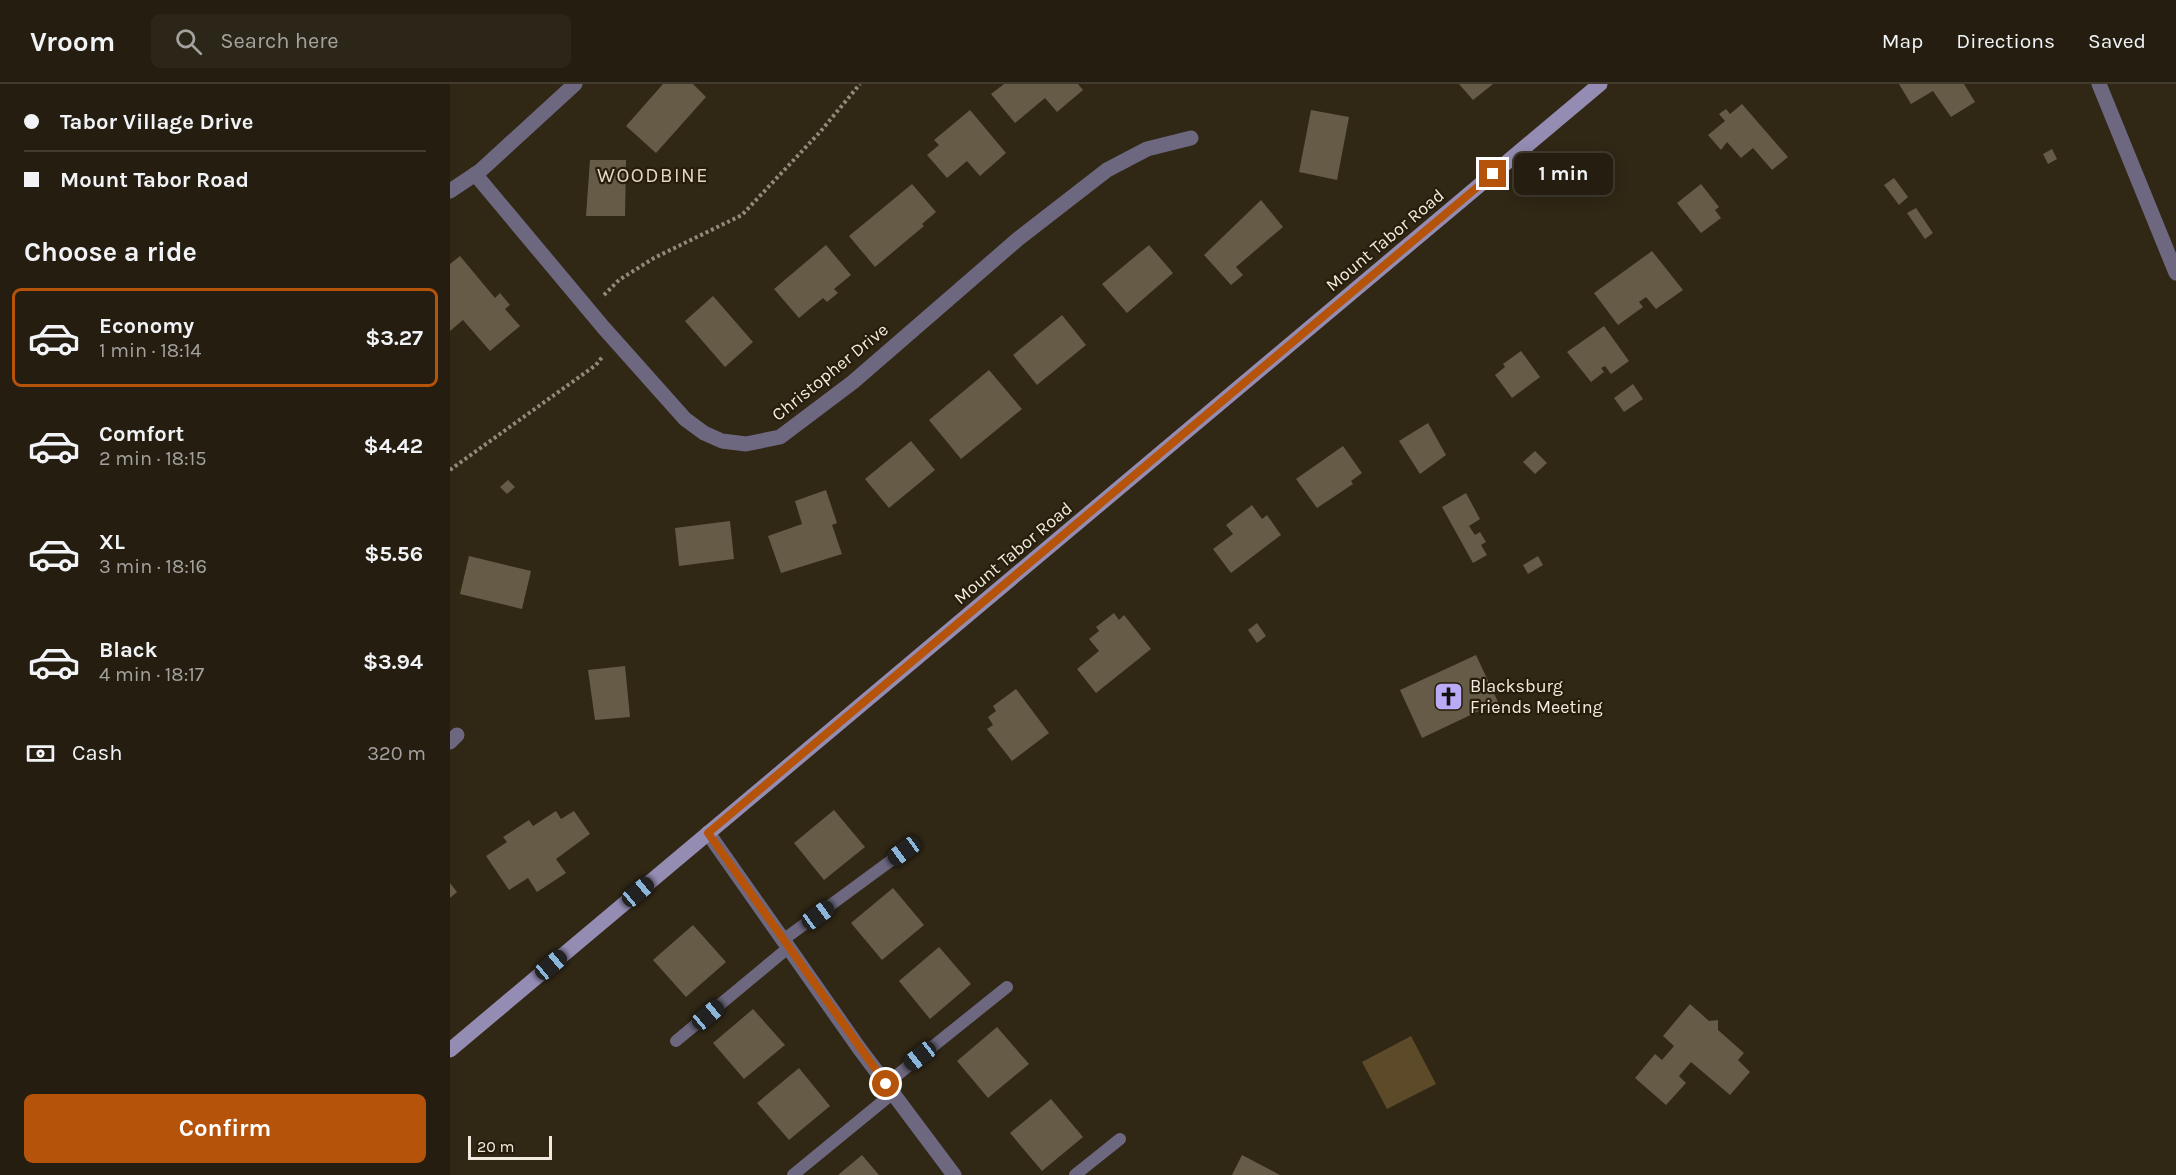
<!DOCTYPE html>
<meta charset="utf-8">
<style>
body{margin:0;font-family:Karla,sans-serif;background:#2c2619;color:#f1f3f6;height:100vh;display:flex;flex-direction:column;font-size:22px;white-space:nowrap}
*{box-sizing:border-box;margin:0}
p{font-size:20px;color:#a3a29f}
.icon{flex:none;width:33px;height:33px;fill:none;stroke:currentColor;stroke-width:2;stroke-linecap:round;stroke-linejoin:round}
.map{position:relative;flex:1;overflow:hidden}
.side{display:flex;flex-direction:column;background:#241d10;width:450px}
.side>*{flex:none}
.guide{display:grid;align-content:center;height:132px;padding:0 24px;background:#241d10}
.scale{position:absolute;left:18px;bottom:15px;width:84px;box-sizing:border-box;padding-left:6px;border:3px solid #f2ece0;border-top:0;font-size:16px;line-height:21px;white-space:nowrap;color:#f2ece0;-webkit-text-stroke:4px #261d0b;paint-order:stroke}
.end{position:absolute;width:27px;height:27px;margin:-14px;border:8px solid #b45309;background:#fff;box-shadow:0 0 0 3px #fff}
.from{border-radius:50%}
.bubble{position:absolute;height:42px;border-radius:9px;background:#241d10;box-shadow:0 3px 15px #0003,0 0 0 2px #413b30;font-size:20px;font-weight:700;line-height:42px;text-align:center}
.car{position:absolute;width:18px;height:36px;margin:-18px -9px;border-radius:8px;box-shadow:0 0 4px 2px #0007;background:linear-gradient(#222 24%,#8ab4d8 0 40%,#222 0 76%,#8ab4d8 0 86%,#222 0)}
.guide b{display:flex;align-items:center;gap:21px;height:57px;font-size:22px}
.guide b+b{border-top:2px solid #413b30}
.guide i{width:15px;height:15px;background:#f1f3f6}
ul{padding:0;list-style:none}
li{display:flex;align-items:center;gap:18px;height:99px;margin:0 12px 9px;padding:0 12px;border:3px solid transparent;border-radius:9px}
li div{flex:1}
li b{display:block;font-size:22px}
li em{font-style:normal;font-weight:700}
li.on{border-color:#b45309}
li>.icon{width:54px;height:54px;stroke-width:1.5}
h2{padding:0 24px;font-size:27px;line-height:72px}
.pay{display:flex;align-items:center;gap:15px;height:66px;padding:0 24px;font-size:22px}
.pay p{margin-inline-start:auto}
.cta{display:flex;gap:12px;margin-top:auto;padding:12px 24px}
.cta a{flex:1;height:69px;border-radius:9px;background:#b45309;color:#fff;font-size:24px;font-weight:700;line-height:69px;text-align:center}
header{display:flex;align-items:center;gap:36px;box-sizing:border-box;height:84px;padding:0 30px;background:#241d10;border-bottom:2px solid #413b30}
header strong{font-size:28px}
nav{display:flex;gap:33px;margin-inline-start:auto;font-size:21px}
.search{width:420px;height:54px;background:#2c2619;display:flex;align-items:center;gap:15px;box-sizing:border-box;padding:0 21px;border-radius:9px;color:#a3a29f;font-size:22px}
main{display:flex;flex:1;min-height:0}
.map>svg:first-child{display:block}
.green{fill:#5c4a28}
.building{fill:#655b47}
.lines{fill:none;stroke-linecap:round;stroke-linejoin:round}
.path{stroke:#928a7b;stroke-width:4;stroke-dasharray:3 3;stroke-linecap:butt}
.lane{stroke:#6d6880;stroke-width:12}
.street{stroke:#6d6880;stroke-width:15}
.secondary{stroke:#948cb2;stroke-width:15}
.route{stroke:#b45309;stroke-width:8}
.labels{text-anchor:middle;stroke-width:4.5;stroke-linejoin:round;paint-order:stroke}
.street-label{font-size:18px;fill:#f2ece0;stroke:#261d0b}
.poi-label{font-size:18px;fill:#f2ece0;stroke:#261d0b;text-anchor:start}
.neighbourhood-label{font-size:20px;letter-spacing:1.5px;fill:#e4d7c1;stroke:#261d0b}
</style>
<header>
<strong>Vroom</strong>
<div class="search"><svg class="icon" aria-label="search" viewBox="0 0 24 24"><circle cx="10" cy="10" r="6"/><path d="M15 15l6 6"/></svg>Search here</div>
<nav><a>Map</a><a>Directions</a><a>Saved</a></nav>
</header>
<main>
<section class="side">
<div class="guide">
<b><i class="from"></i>Tabor Village Drive</b>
<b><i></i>Mount Tabor Road</b>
</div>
<h2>Choose a ride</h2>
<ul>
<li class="on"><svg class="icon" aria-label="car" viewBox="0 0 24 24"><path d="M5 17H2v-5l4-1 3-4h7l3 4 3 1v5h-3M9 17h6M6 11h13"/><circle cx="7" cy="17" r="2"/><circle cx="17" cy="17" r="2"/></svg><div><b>Economy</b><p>1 min · 18:14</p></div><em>$3.27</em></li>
<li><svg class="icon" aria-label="car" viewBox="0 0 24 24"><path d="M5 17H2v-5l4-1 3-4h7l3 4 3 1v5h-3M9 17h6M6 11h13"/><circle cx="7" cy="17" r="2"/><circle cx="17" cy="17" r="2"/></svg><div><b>Comfort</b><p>2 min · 18:15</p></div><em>$4.42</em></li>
<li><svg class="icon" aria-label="car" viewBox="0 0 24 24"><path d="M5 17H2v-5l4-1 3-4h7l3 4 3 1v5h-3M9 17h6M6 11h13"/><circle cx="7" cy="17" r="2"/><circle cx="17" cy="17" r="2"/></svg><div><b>XL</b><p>3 min · 18:16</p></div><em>$5.56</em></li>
<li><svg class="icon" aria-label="car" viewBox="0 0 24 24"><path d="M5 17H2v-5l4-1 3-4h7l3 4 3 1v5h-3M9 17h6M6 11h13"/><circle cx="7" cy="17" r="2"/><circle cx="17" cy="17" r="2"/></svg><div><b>Black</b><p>4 min · 18:17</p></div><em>$3.94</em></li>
</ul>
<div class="pay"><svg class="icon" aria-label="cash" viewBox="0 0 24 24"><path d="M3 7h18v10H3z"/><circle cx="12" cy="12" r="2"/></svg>Cash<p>320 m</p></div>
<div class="cta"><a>Confirm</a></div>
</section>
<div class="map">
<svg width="1726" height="1091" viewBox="0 0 1726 1091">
<rect width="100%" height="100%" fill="#302715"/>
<!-- green -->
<path class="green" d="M961,952l25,48 -49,25 -25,-47z"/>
<!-- building -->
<g class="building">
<path d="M213,0h30l13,13 -50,56 -30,-27z"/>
<path d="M554,0h74l5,6 -26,22 -12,-14 -30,25 -24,-29z"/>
<path d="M1009,0h34l-20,16z"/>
<path d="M1449,0h65l11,18 -24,15 -18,-26 -22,13z"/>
<path d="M1292,20l46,53 -16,13 -19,-22 -12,10 -14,-16 -6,8 -13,-15 17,-14 -6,-7 7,-5 4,5z"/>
<path d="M520,26l36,43 -26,23 -13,-15 -20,17 -20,-23 12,-10 -5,-5z"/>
<path d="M861,26l38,7 -12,63 -38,-8z"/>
<path d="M1602,65l5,10 -9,5 -5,-10z"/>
<path d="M140,76h36l-1,56h-39z"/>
<path d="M1444,94l14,19 -9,8 -15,-20z"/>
<path d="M462,100l24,28 -14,12 2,2 -49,41 -26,-31z"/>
<path d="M1251,100l18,23 -4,3 6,8 -20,15 -24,-30z"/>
<path d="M811,116l22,27 -47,40 7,8 -12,10 -27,-30z"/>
<path d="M1466,124l17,25 -8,6 -18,-26z"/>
<path d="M376,161l25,30 -17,14 4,4 -11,9 -4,-4 -24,20 -25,-29z"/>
<path d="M699,161l24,28 -46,40 -25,-29z"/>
<path d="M1202,167l31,39 -27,19 -10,-12 -7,5 4,5 -25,18 -24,-32z"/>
<path d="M10,172l35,42 5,-5 10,12 -5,4 15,17 -30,25 -27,-31 -13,11v-67z"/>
<path d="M263,212l40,46 -28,25 -40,-46z"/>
<path d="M612,231l24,30 -49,40 -24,-30z"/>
<path d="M1154,242l25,35 -18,13 -6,-8 -4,2 3,4 -13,10 -24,-30z"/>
<path d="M1071,267l19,26 -28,21 -17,-23 10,-8 -2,-3z"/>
<path d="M539,286l33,39 -61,50 -32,-39z"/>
<path d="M1183,300l10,15 -19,13 -10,-14z"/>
<path d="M978,339l18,32 -26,19 -21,-33z"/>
<path d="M461,357l24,29 -46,38 -24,-29z"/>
<path d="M893,362l19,27 -11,8 2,3 -36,24 -21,-29z"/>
<path d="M1085,367l12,12 -12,11 -12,-12z"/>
<path d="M58,396l7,7 -8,7 -7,-7z"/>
<path d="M376,406l11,33 -5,2 10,29 -61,19 -13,-37 34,-12 -7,-23z"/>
<path d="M1016,409l14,26 -11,7 6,9 5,-3 6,10 -5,3 6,10 -14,8 -31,-56z"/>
<path d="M802,421l10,14 5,-4 14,20 -50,38 -18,-24 20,-15 -7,-9z"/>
<path d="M280,437l4,38 -55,7 -4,-38z"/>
<path d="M19,472l62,15 -9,38 -62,-15z"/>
<path d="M1088,472l5,9 -15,9 -5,-9z"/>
<path d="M664,529l5,7 5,-5 27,34 -55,44 -19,-24 22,-18 -10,-12 10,-8 -3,-4z"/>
<path d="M807,539l9,13 -9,7 -9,-13z"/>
<path d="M1026,571l22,47 -76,36 -22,-48z"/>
<path d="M175,582l5,51 -35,3 -7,-50z"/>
<path d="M566,605l33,44 -37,28 -25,-32 6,-4 -5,-8 8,-6 -3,-5z"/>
<path d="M384,726l31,37 -41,33 -30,-37z"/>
<path d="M106,727l5,8 13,-8 16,23 -34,25 10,14 -29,19 -9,-14 -19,12 -23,-34 21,-14 -4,-5 26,-17 4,6z"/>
<path d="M0,799l7,9 -7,6z"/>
<path d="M443,804l31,37 -42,35 -31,-37z"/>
<path d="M243,841l33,37 -40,35 -33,-37z"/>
<path d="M489,863l32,37 -41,35 -31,-38z"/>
<path d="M1240,920l19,17 9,-1v10l26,23 -6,7 12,12 -20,23 -39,-33 -12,14 7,7 -20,22 -31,-27 20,-24 7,6 12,-14 -11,-10z"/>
<path d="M303,925l32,36 -41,34 -31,-36z"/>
<path d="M547,943l32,37 -41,34 -31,-37z"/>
<path d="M349,984l31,38 -41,34 -32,-37z"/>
<path d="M601,1015l32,38 -41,34 -32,-38z"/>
<path d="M412,1071l17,20h-41z"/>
<path d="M792,1071l38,20h-48z"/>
</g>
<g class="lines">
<!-- path -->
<g class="path">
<path d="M154,211l15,-15 35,-22 88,-43 78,-83 40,-48"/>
<path d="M0,386l146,-105 7,-9"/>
</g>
<!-- lane -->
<g class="lane">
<path d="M333,856l121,-89"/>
<path d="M226,957l112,-93"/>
<path d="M436,1000l121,-97"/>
<path d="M343,1091l100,-82"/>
<path d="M625,1091l45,-36"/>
</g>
<!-- street -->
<g class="street">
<path d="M1649,0l77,189"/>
<path d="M25,90l128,153 82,92 19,14 18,8 24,3 34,-7 73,-55 165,-143 89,-69 40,-21 44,-11"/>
<path d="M0,107l30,-20 95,-87"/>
<path d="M0,658l7,-7"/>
<path d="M258,749l151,215 95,127"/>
</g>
<!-- secondary -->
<path class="secondary" d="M0,966l1150,-966"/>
</g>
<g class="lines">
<!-- route -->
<path class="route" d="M436,1000l-178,-251 785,-659"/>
</g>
<!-- icons -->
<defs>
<symbol id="church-square" viewBox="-11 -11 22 22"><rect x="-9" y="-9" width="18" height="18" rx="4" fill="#bbaaf6" stroke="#261d0b"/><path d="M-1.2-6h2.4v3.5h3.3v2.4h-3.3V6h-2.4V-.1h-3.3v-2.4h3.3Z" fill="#111"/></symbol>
</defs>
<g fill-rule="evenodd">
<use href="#church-square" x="982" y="596" width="33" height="33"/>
</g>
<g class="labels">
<!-- street labels -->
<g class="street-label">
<text transform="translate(935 156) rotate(-40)" y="6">Mount Tabor Road</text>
<text transform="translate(380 288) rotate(-39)" y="6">Christopher Drive</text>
<text transform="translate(563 469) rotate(-40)" y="6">Mount Tabor Road</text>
</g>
<!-- poi labels -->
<g class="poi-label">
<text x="1020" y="608">Blacksburg<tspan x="1020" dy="21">Friends Meeting</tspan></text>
</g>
<!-- neighbourhood labels -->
<g class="neighbourhood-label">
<text x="203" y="98">WOODBINE</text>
</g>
</g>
</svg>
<div class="scale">20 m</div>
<i class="end from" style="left:436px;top:1000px"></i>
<i class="end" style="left:1043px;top:90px"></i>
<div class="bubble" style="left:1064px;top:69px;width:99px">1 min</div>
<i class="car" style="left:454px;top:767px;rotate:234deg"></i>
<i class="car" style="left:188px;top:808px;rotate:50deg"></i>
<i class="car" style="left:368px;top:831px;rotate:54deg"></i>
<i class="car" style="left:101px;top:881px;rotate:50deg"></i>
<i class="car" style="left:258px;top:931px;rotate:50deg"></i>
<i class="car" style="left:470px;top:972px;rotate:232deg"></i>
</div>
</main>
